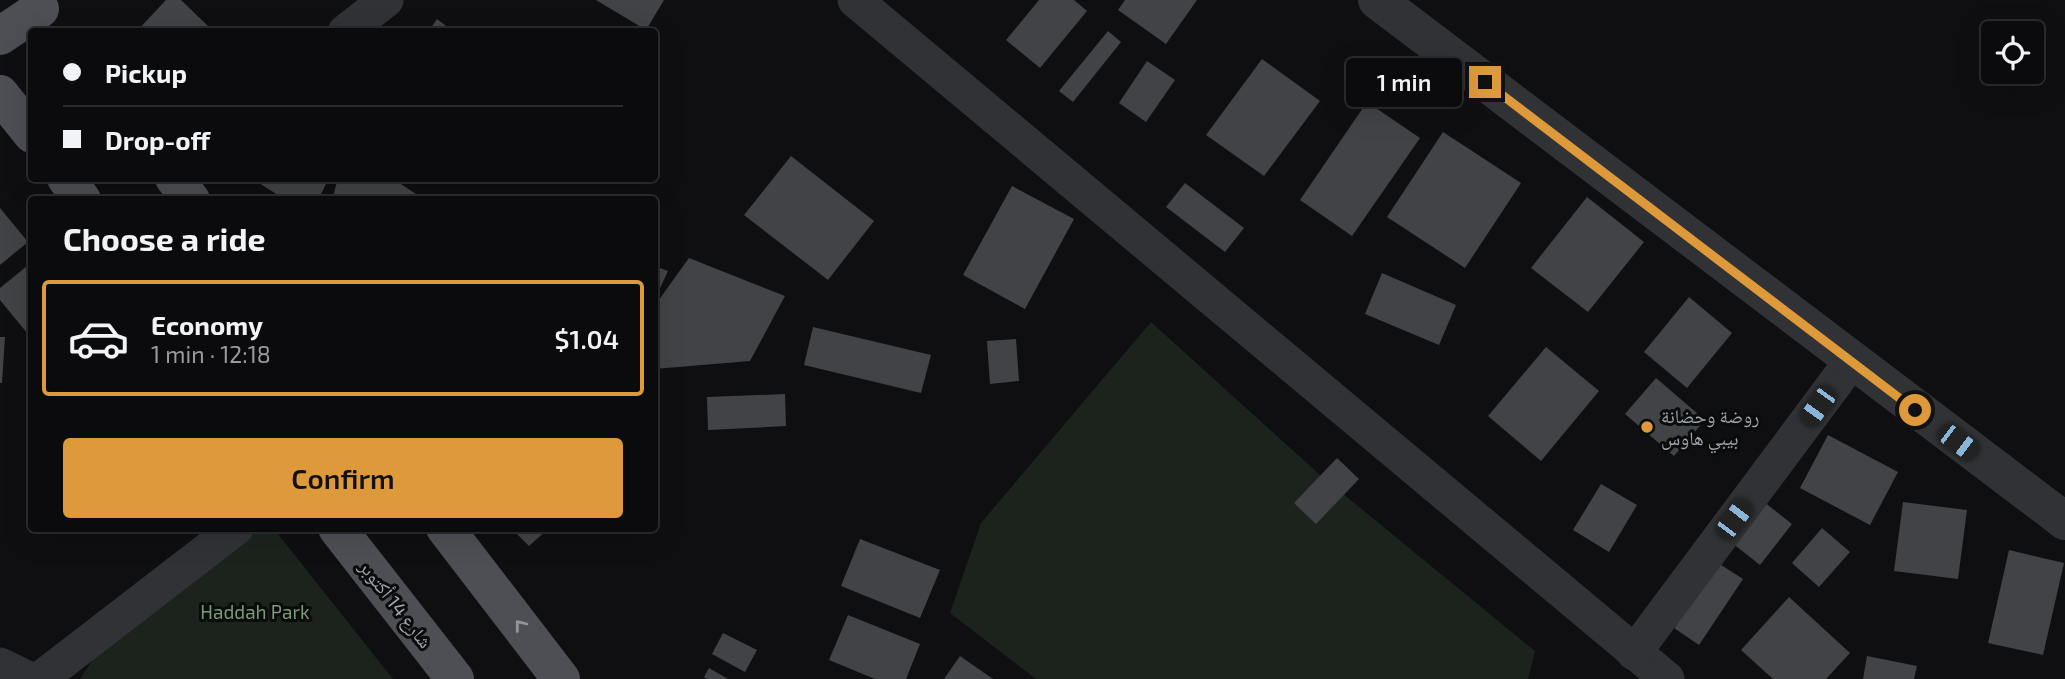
<!DOCTYPE html>
<meta charset="utf-8">
<style>
body{margin:0;font-family:"Exo 2","Noto Naskh Arabic",sans-serif;background:#141416;color:#f1f3f6;height:100vh;display:flex;flex-direction:column;font-size:26px;white-space:nowrap}
*{box-sizing:border-box;margin:0}
p{font-size:23px;color:#9a9b9d}
.icon{flex:none;width:38px;height:38px;fill:none;stroke:currentColor;stroke-width:2;stroke-linecap:round;stroke-linejoin:round}
.map{position:relative;flex:1;overflow:hidden}
.side{position:absolute;left:28px;top:196px;width:630px;height:336px;display:flex;flex-direction:column;background:#0b0b0d;border-radius:7px;box-shadow:0 7px 28px #0002,0 0 0 2px #2b2b2e}
.side>*{flex:none}
.banner{position:absolute;left:28px;top:28px;width:630px;height:154px;border-radius:7px;box-shadow:0 7px 28px #0002,0 0 0 2px #2b2b2e;display:grid;align-content:center;height:154px;padding:0 35px;background:#0b0b0d}
.fabs{position:absolute;left:1981px;top:21px;display:grid;gap:14px}
.fabs a{display:grid;place-items:center;width:63px;height:63px;border-radius:7px;background:#0b0b0d;box-shadow:0 7px 28px #0002,0 0 0 2px #2b2b2e;font-size:35px}
.end{position:absolute;width:32px;height:32px;margin:-16px;border:9px solid #de993a;background:#111;box-shadow:0 0 0 4px #111}
.from{border-radius:50%}
.bubble{position:absolute;height:49px;border-radius:7px;background:#0b0b0d;box-shadow:0 7px 28px #0002,0 0 0 2px #2b2b2e;font-size:23px;font-weight:600;line-height:49px;text-align:center}
.car{position:absolute;width:21px;height:42px;margin:-21px -10px;border-radius:9px;box-shadow:0 0 5px 2px #0007;background:linear-gradient(#222 24%,#8ab4d8 0 40%,#222 0 76%,#8ab4d8 0 86%,#222 0)}
.banner b{display:flex;align-items:center;gap:24px;height:66px;font-size:26px}
.banner b+b{border-top:2px solid #2b2b2e}
.banner i{width:18px;height:18px;background:#f1f3f6}
ul{padding:0;list-style:none}
li{display:flex;align-items:center;gap:21px;height:116px;margin:0 14px 10px;padding:0 21px;border:4px solid transparent;border-radius:7px}
li div{flex:1}
li b{display:block;font-size:26px}
li em{font-style:normal;font-weight:600}
li.on{border-color:#de993a}
li>.icon{width:63px;height:63px;stroke-width:1.5}
h2{padding:0 35px;font-size:32px;line-height:84px}
.button{display:flex;gap:14px;margin-top:auto;padding:14px 35px}
.button a{flex:1;height:80px;border-radius:7px;background:#de993a;color:#111;font-size:28px;font-weight:600;line-height:80px;text-align:center}
.map>svg:first-child{display:block}
.green{fill:#1c231d}
.building{fill:#414346}
.lines{fill:none;stroke-linecap:round;stroke-linejoin:round}
.minor{stroke:#313235;stroke-width:35}
.tertiary{stroke:#313235;stroke-width:38}
.primary{stroke:#4d4f54;stroke-width:38}
.oneway{stroke:#91959e}
.route{stroke:#de993a;stroke-width:9}
.poi-dot{fill:#de993a;stroke:#0a0b0b;stroke-width:2.5}
.labels{text-anchor:middle;stroke-width:6;stroke-linejoin:round;paint-order:stroke}
.poi-label{font-size:19px;fill:#a2a7b0;stroke:#0a0b0b;text-anchor:start}
.street-label{font-size:19px;fill:#a2a7b0;stroke:#0a0b0b}
.park-label{font-size:19px;fill:#7b997a;stroke:#0a0b0b}
</style>
<div class="map">
<svg width="2065" height="679" viewBox="0 0 2065 679">
<rect width="100%" height="100%" fill="#0f0f11"/>
<!-- green -->
<g class="green">
<path d="M1151,322l169,153 215,176 -7,28h-492l-86,-66 31,-90z"/>
<path d="M258,528l16,1 119,150h-313l28,-42z"/>
</g>
<!-- building -->
<g class="building">
<path d="M166,0h15l28,27 -6,5h-67z"/>
<path d="M596,0h68l-18,30z"/>
<path d="M1039,0h35l13,11 -47,57 -34,-28z"/>
<path d="M1125,0h72l-31,44 -48,-34z"/>
<path d="M437,19l17,13h-26z"/>
<path d="M1108,31l13,11 -48,60 -14,-11z"/>
<path d="M1262,59l58,42 -56,75 -58,-41z"/>
<path d="M1147,61l28,19 -29,42 -27,-19z"/>
<path d="M1367,102l53,36 -68,98 -52,-36z"/>
<path d="M1443,132l78,51 -56,85 -78,-51z"/>
<path d="M791,156l83,65 -46,59 -84,-65z"/>
<path d="M251,178h78l-11,22h-32z"/>
<path d="M338,178h54l24,16 -1,2 3,4h-86z"/>
<path d="M1185,183l59,45 -19,24 -59,-45z"/>
<path d="M1012,186l62,33 -49,90 -62,-34z"/>
<path d="M1587,197l57,45 -56,70 -57,-44z"/>
<path d="M0,208l28,34 -28,23z"/>
<path d="M689,258l96,38 -35,65 -96,8v-52l4,-16z"/>
<path d="M32,262v77l-32,-39v-12z"/>
<path d="M654,266l14,5 -14,30z"/>
<path d="M1382,273l74,32 -17,40 -74,-31z"/>
<path d="M1689,297l43,36 -45,55 -43,-36z"/>
<path d="M813,327l118,28 -10,38 -117,-28z"/>
<path d="M0,337h5l-3,46h-2z"/>
<path d="M1016,339l3,42 -29,3 -3,-43z"/>
<path d="M1546,347l53,44 -58,70 -53,-45z"/>
<path d="M1656,378l49,42 -31,36 -49,-42z"/>
<path d="M785,394l1,32 -78,4 -1,-33z"/>
<path d="M1828,435l70,37 -28,53 -70,-37z"/>
<path d="M1337,458l22,21 -43,45 -22,-21z"/>
<path d="M1601,484l36,21 -28,47 -36,-22z"/>
<path d="M1754,494l38,30 -32,41 -38,-30z"/>
<path d="M1903,502l64,8 -9,69 -64,-8z"/>
<path d="M511,528h38l-20,18z"/>
<path d="M1822,528l28,24 -31,35 -27,-24z"/>
<path d="M860,539l80,31 -20,48 -79,-32z"/>
<path d="M2009,550l55,13 -21,92 -55,-12z"/>
<path d="M1718,563l25,16 -44,66 -25,-17z"/>
<path d="M1789,597l61,56 -24,26h-53l-32,-29z"/>
<path d="M848,615l72,29 -14,35h-31l-46,-19z"/>
<path d="M723,633l34,17 -12,22 -33,-18z"/>
<path d="M960,656l33,23h-49z"/>
<path d="M1867,656l50,10 -3,13h-51z"/>
<path d="M709,668l19,11h-21l-3,-2z"/>
</g>
<g class="lines">
<!-- minor -->
<g class="minor">
<path d="M855,0l812,679"/>
<path d="M345,32l41,-32"/>
<path d="M1634,653l217,-291"/>
<path d="M0,665l29,14"/>
<path d="M40,679l196,-151"/>
</g>
<!-- tertiary -->
<path class="tertiary" d="M1377,0l688,521"/>
<!-- primary -->
<g class="primary">
<path d="M0,36l40,-27"/>
<path d="M0,94l32,40"/>
<path d="M66,178l16,22"/>
<path d="M174,178l17,22"/>
<path d="M337,528l118,151"/>
<path d="M445,528l116,151"/>
</g>
</g>
<!-- one-way arrows -->
<defs><path id="oneway-chevron" d="M-2-3.5L2.5 0L-2 3.5" fill="none" stroke-width="1.6" stroke-linecap="round" stroke-linejoin="round" transform="scale(1.75)"/></defs>
<use class="oneway" href="#oneway-chevron" transform="translate(520 625) rotate(-128)"/>
<g class="lines">
<!-- route -->
<path class="route" d="M1485,82l430,328"/>
</g>
<!-- markers -->
<circle class="poi-dot" cx="1647" cy="427" r="7"/>
<g class="labels">
<!-- poi labels -->
<g class="poi-label">
<text x="1661" y="423">روضة وحضانة<tspan x="1661" dy="22">بيبي هاوس</tspan></text>
</g>
<!-- street labels -->
<g class="street-label">
<text transform="translate(396 604) rotate(52)" y="7">شارع 14 أكتوبر</text>
</g>
<!-- park labels -->
<g class="park-label">
<text x="255" y="619">Haddah Park</text>
</g>
</g>
</svg>
<div class="fabs">
<a><svg class="icon" aria-label="locate" viewBox="0 0 24 24"><circle cx="12" cy="12" r="6"/><path d="M12 2v4M12 18v4M2 12h4M18 12h4"/></svg></a>
</div>
<i class="end from" style="left:1915px;top:410px"></i>
<i class="end" style="left:1485px;top:82px"></i>
<div class="bubble" style="left:1346px;top:58px;width:116px">1 min</div>
<i class="car" style="left:1818px;top:406px;rotate:216deg"></i>
<i class="car" style="left:1958px;top:442px;rotate:127deg"></i>
<i class="car" style="left:1734px;top:519px;rotate:37deg"></i>
<div class="banner">
<b><i class="from"></i>Pickup</b>
<b><i></i>Drop-off</b>
</div>
<section class="side">
<h2>Choose a ride</h2>
<ul>
<li class="on"><svg class="icon" aria-label="car" viewBox="0 0 24 24"><path d="M5 17H2v-5l4-1 3-4h7l3 4 3 1v5h-3M9 17h6M6 11h13"/><circle cx="7" cy="17" r="2"/><circle cx="17" cy="17" r="2"/></svg><div><b>Economy</b><p>1 min · 12:18</p></div><em>$1.04</em></li>
</ul>
<div class="button"><a>Confirm</a></div>
</section>
</div>
